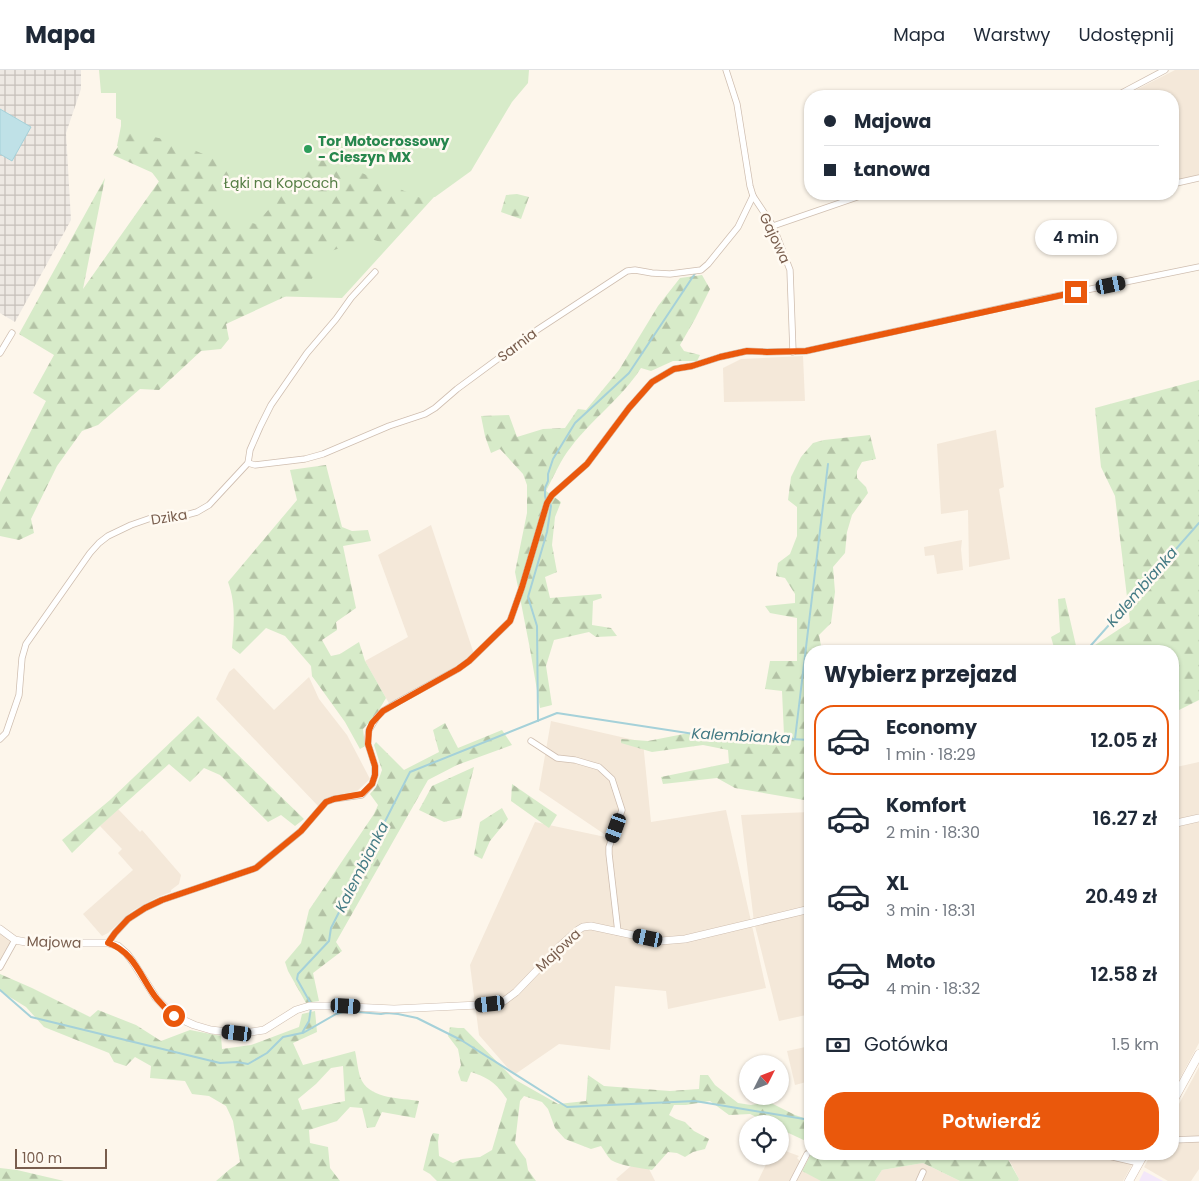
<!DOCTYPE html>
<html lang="pl">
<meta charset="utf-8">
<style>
body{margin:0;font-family:Poppins,sans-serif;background:#f2f2f3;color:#1f2937;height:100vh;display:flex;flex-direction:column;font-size:19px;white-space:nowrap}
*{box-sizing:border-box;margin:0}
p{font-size:16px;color:#747a83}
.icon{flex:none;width:28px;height:28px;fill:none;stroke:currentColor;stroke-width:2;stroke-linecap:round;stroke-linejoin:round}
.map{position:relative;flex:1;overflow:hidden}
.side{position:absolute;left:804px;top:575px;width:375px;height:515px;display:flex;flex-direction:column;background:#fff;border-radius:20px;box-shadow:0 1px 4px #0004}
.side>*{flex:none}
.guide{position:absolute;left:804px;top:20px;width:375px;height:110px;border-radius:20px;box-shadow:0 1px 4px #0004;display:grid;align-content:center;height:110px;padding:0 20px;background:#fff}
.needle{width:32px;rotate:48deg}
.controls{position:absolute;left:739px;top:985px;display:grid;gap:10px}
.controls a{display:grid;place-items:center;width:50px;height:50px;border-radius:50%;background:#fff;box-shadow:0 1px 4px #0004;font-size:25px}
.scale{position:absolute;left:15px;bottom:12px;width:92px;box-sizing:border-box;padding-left:5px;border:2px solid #785d4d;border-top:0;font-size:14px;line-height:18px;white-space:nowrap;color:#785d4d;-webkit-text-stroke:4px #fffaf2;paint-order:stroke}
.end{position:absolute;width:22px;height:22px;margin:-11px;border:6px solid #ea580c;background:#fff;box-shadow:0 0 0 2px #fff}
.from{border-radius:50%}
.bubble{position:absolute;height:35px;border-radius:18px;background:#fff;box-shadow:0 1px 4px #0004;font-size:16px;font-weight:600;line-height:35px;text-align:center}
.car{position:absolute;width:15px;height:30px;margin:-15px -8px;border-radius:6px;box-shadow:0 0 4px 1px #0007;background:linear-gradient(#222 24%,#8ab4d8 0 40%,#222 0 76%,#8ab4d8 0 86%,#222 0)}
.guide b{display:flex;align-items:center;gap:18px;height:48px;font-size:19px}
.guide b+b{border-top:1px solid #e0e1e3}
.guide i{width:12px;height:12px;background:#1f2937}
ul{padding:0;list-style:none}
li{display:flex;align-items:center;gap:15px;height:70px;margin:0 10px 8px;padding:0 10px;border:2px solid transparent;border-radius:20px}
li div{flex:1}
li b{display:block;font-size:19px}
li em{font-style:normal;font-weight:600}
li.active{border-color:#ea580c}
li>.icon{width:45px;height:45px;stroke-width:1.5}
h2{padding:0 20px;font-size:22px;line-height:60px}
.pay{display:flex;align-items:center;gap:12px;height:55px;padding:0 20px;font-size:19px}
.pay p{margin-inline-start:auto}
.button{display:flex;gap:10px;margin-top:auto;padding:10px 20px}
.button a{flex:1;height:58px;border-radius:20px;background:#ea580c;color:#fff;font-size:20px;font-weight:600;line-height:58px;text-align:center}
header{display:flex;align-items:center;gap:30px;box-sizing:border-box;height:70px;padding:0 25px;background:#fff;border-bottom:1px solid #e0e1e3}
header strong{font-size:24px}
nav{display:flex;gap:28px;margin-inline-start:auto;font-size:18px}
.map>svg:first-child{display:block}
.residential{fill:#f4e8d9}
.industrial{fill:url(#industrial-grid)}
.education{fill:#f3e7f9}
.green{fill:#d7ebc9}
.forest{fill:url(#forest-firs);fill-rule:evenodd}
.water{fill:#bfe1e7;stroke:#a5d1d9}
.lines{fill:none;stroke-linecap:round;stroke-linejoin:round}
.stream{stroke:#a5d1d9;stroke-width:2}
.minor-casing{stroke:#cfbeb0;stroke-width:7}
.tertiary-casing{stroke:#cfbeb0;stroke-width:8}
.secondary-casing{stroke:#d5c0b0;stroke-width:9}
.minor{stroke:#fff;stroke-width:5.5}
.tertiary{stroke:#fff;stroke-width:7}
.secondary{stroke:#fff;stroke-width:8}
.route{stroke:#ea580c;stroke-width:6}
.leisure-dot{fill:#2e9e5b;stroke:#fffaf2;stroke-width:2}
.labels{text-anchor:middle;stroke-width:5;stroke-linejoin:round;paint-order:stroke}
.leisure-label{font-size:14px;font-weight:bold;fill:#27864d;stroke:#fffaf2;text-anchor:start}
.park-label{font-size:14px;fill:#567e45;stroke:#fffaf2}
.street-label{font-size:14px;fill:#785d4d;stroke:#fffaf2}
.water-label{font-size:15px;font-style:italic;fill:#437a84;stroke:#fffaf2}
</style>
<header>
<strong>Mapa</strong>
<nav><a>Mapa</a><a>Warstwy</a><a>Udostępnij</a></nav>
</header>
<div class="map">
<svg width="1199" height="1111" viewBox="0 0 1199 1111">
<defs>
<pattern id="industrial-grid" width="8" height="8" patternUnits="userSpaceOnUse" patternTransform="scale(1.25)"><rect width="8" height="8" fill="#eee9e3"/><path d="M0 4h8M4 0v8" fill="none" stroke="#c6c0ba"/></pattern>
<pattern id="forest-firs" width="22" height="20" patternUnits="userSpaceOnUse" patternTransform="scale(1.25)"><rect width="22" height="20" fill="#d7ebc9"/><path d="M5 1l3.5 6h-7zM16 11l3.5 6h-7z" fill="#b3c2a5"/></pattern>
</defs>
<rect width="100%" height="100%" fill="#fdf6eb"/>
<!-- residential -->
<g class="residential">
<path d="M1175,0h24v105l-23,5 -3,-6 -1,-78h-48z"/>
<path d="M803,286l2,45 -81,1 -1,-34 18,-9z"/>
<path d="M996,360l8,57 -5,2 11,70 -41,8 -1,-57 -27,4 -4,-70z"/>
<path d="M431,455l43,129 -27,18 -57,33 -25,-44 43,-24 -30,-82z"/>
<path d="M962,470l-1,9 2,21 -26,4 -3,-19 -9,1 -1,-9z"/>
<path d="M234,598l40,42 35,-33 10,22 28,36 23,44 -14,13 -29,6 -8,9 -103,-108 13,-27z"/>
<path d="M551,651l92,21 8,80 75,-12 40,178 -98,21 -2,-18 -51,-5 -5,64 -51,-6 -45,31 -35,-40 -9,-70 65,-143 75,16 -71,-48z"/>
<path d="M1199,692v281l-26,48 -1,-323z"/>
<path d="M118,739l22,23 2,-2 39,45 -2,9 -8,6v2l-13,5 -26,14 -24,22 -6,3 -19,-22 50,-44 -15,-17 4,-4 -22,-23z"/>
<path d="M810,742v216l-4,-13 -27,6 -25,-99 -13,-107z"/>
<path d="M0,863l10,7v3l-10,20z"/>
<path d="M810,976v35l-15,4 -8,-34z"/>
<path d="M1199,997v102l-8,12h-23l-24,-14 7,-13h21l1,-39z"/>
<path d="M780,1079l19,7 -2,2 3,3 -10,20h-32l12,-25h10z"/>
<path d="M1006,1084h132l-15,27h-105l1,-2z"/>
<path d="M923,1093l37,18h-85l7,-11z"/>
<path d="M631,1096l18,3 6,12h-37l-2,-2z"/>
<path d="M802,1101l19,9v1h-24z"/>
</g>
<!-- industrial -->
<path class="industrial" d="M0,0h81v19l-15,44 5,87 -56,102 -15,-9z"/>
<!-- education -->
<path class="education" d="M1144,1101l19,10h-24z"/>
<!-- green -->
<path class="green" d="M99,0h430l-1,13 -16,19 -41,69 -36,26h-1l-92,101 -77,-2 -105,-113 -22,-29 -21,-8 4,-20v-6l-5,-2v-25h-15z"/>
<!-- forest -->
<g class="forest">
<path d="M127,61l45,10 60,25 -16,48 40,10 61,-70 111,47 -35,40 -6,3 -16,-5 -8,1 -46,16 -3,20 -8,11 -80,37 3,15 -8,10 -20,2 -42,39 -19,-1 -42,36 -16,6 -25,35 -26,53 3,14 -15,7 -19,-4v-44l46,-91 -13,-8 21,-38 -35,-21 86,-156 -22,111 79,-112 -49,-22z"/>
<path d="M517,124l12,3 -8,22 -20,-7 5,-17z"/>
<path d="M702,205l8,14 -15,30 -15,26 4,6 16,4 -3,6h-24l-22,10 -10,-3c-19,30 -49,51 -70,79 -10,12 -18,31 -25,44l15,11 -6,15 -3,28 5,27 -12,5 5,21 51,-4 1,4 -9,3 -1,24 19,3 6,8 -21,1 -7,-5 -35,8 -8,26 6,39 -12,3 -10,-59 -15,-77 12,-59v-28l-4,-11 -23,-25 -9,4 -6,-17 -4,-20 28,-1 8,22 26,-8 22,-1 13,-19 8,1 33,-40 39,-64 22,-28z"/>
<path d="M1199,310v320l-26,13 -1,-62h-86l44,-29 -15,-126 -14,-29 -6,-59z"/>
<path d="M870,365l6,24 -14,3 -5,9v7l9,9 2,6 -16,22 -5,17 -2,21 -12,14 2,25 -4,31 -12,12 3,16h-12v150l-75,-13 -18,-10 -54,6 -2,-7 68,-14 -1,-13 -25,-5 -51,7 -31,-9v-4l27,2 51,-10 85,4 -2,-44 -17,-2 5,-28h27v-43l-27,-5 -5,-7 30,-3v-9l-10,-16 -9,-2 2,-13 12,-9 7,-18v-29l-9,-7 3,-23 10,-20 12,-14 11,-3z"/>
<path d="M326,395l16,62 10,4 16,-1 3,11 -28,5 13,62 -20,14 1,8 -15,10 9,16 9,-2 19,-12 6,19 21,37 -10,17 -13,14 2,17 -5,3 -15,-27 -33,-46 -1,-10 -26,-30 -19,-8 -26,26 -8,-6c2,-23 4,-44 -4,-66l69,-82 -7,-30z"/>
<path d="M1065,528l12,52 5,1h-27l-4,-14 9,-5 -2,-33z"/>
<path d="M198,646l106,103 -9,7 -14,-11 -13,7 -48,-47 -16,-7 -14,14 -21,-18 -69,62 -28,27 -10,-13 48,-40z"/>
<path d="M445,653l13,25 44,-18 10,15 -55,20 -29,15 -92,162 6,9 -29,22 6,28 -13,2 -18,-32 -3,-9 16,-19 8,-33 65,-96 4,-9 -8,-11 6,-7 6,-17 -8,-25 2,-3 28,28 35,-18 -6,-22z"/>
<path d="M474,697l-13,51 -17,4 -25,-12 13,-24z"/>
<path d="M512,714l45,31 -8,13 -38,-27z"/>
<path d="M502,738l6,11 -18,22 -8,18 -8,-4 6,-33z"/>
<path d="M0,904l32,14 58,29 8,-7 38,15 25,16 29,-11 31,6 1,13 29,-4 48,-18 3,-13 13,-3 2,21 -24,11 10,22 52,-14c2,8 3,23 7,30 10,18 39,17 57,20l-4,17 -33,-6 -7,15 -8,1 -5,-20 -12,-1 -13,14 -28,9 1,13 18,4 2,21 10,13h-124l14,-12 10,-7 -7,-41 -7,-15 -17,-10 -17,-2 -7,-13 -35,-3 1,-12 -16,-9 -9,9 -12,-4 -5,-9 -65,-26 -18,-20 -26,-16zM343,996l2,35 -43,9 -4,-11 18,-15 15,-16z"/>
<path d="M450,957l8,1h6l50,51 44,25 28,-3 2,-26 16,11 66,5 29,-2 1,-14h8l7,10 23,18 13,2 18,-3 26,13 15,5v23l-30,-14v-5h-9l-21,-10 -21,1 -19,-14 -24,4h-12l-5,10 7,4 9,3 9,9 15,8 -4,10 -12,3 -8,5 -8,-4 -9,-1 -16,18c-11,-2 -32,-4 -41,-10 -4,-4 -7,-10 -10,-14l-10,3 -26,-10 -10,-11 -7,-19 -6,-7 -18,-6 -4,5 -5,42 5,8 6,8 2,11 8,11h-99l-7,-7 -7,-4 8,-33 2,-4 6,1 -1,8 1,14 14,7 9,-4 18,-2 12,-7 15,-51c-11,-16 -18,-21 -36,-27l-4,10 -6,-1 -3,-9 3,-7 -3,-16 -10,-13z"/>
<path d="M811,1084h194l14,25 -1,2h-58l-37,-18 -41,7 -7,11h-54l-19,-10z"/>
<path d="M0,1098l17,2 47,11h-64z"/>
</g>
<!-- water -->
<path class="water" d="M0,39l31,18 -19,34 -12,-7z"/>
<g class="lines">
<!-- stream -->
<g class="stream">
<path d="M546,430l-1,-4v-8l3,-7v-7l5,-15 22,-36 54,-50 67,-101"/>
<path d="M1086,581l113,-128"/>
<path d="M538,651l-1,-95 -9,-29 19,-65 4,-26 -1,-3"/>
<path d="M795,669l33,-275"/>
<path d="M0,920l31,27 189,46 17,-1 11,2 19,-11 16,-16 19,-4 7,-12 2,-13"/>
<path d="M311,934l-14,-25 1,-5 31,-33 2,-13 79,-156 147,-59 137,21 116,6"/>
<path d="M303,963l33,-19 11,-3 34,3 6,-1 11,1 19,4 44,22 106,67 128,-6 115,19"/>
<path d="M930,1084h1"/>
</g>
<defs>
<g id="minor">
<path d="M726,0l11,34 13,82 3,10 20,30 17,44 3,82"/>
<path d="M1116,26l49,-26"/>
<path d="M1172,114l27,-6"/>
<path d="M773,156l93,-32"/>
<path d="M0,283l12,-20"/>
<path d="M248,393l7,2 50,-6 18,-5 66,-28 36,-12 10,-6 22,-19 80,-59 90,-59 8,-1 17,3 18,1 31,-4 7,-6 30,-37 15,-31"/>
<path d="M0,669l6,-6 13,-38 3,-37 4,-14 64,-91 9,-10 9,-7 23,-11 23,-8 32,-2 11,-3 12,-7 39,-42 2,-13 10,-23 11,-22 36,-52 29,-34 15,-21 24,-26"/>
<path d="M531,671l26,17 18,2 24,7 13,12 10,31 -13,37v7l9,78"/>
<path d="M108,873l7,-10 13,-14 17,-11 17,-8 94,-32 45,-37 25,-29 8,-3 28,-4 10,-11 3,-9v-9l-7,-22v-7l1,-7 8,-13 6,-6 15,-9 60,-33 11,-8 41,-40 12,-34 25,-84 5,-8 35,-31 42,-56 23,-26 22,-13 18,-3 28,-9 27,-6 20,1 39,-1 236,-52 157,-32"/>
<path d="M0,897l15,-27"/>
<path d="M1172,1070l27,-1"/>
<path d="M1100,1084l39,9"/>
<path d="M793,1111l14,-27"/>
<path d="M919,1111l4,-9"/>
</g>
<g id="tertiary">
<path d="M1172,754l27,-6"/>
<path d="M0,859l15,11 16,3h77l10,3 9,8 6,8 23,36 18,18 20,9 17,5 26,3 14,-1 13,-2 32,-20 13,-4h21l64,3 85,-4 19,-2 6,-2 12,-9 45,-47 17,-15 5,-3 8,-1 70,15 24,-2 125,-30"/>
</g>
<g id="secondary">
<path d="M1172,1033l27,-49"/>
<path d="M1129,1111l15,-27"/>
</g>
</defs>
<!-- minor casing -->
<use href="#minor" class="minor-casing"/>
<!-- tertiary casing -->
<use href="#tertiary" class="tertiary-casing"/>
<!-- secondary casing -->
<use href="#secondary" class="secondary-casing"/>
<!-- minor -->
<use href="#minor" class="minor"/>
<!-- tertiary -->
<use href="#tertiary" class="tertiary"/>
<!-- secondary -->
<use href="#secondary" class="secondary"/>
</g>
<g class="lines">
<!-- route -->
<path class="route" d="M174,946c-6,-5 -12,-11 -17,-17 -16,-20 -22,-47 -49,-56l7,-10 13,-14 17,-11 17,-8 94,-32 45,-37 25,-29 8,-3 28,-5 10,-10 3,-9v-9l-7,-22 1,-14 3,-7 11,-12 75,-42 11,-8 41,-40 12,-34 25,-84 5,-8 35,-31 42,-56 23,-26 22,-13 18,-3 28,-9 27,-6 20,1 39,-1 270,-59"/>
</g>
<!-- markers -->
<circle class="leisure-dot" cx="308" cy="79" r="5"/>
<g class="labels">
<!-- leisure labels -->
<g class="leisure-label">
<text x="318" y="76">Tor Motocrossowy<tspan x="318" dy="16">- Cieszyn MX</tspan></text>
</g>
<!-- park labels -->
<g class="park-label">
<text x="281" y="118">Łąki na Kopcach</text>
</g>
<!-- street labels -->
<g class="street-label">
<text transform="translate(775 168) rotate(65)" y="5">Gajowa</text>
<text transform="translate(517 275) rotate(-37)" y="5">Sarnia</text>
<text transform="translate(169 447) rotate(-9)" y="5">Dzika</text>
<text transform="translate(54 872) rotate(2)" y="5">Majowa</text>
<text transform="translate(558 880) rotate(-43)" y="5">Majowa</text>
</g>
<!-- water labels -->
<g class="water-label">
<text transform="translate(1142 517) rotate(-49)" y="5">Kalembianka</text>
<text transform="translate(741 666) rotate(3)" y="5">Kalembianka</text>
<text transform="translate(362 797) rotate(-63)" y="5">Kalembianka</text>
</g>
</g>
</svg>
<div class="controls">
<a><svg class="needle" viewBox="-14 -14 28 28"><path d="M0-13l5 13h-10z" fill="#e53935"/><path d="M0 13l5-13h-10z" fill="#747a83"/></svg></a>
<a><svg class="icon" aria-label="locate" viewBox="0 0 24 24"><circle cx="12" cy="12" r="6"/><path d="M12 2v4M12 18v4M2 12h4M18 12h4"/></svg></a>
</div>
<div class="scale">100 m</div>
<i class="end from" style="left:174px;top:946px"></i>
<i class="end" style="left:1076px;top:222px"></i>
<div class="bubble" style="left:1035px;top:150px;width:82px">4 min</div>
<i class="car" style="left:1111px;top:215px;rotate:78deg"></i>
<i class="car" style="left:616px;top:758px;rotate:200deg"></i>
<i class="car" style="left:648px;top:868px;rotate:282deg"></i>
<i class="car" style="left:490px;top:934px;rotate:264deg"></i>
<i class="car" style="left:346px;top:936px;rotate:93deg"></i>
<i class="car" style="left:237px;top:963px;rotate:277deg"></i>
<div class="guide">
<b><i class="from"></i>Majowa</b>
<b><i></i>Łanowa</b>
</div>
<section class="side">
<h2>Wybierz przejazd</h2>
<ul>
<li class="active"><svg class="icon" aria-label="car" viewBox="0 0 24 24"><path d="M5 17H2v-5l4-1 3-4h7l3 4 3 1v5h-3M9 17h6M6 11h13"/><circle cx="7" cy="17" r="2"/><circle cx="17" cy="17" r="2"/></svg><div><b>Economy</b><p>1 min · 18:29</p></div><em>12.05 zł</em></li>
<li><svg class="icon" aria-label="car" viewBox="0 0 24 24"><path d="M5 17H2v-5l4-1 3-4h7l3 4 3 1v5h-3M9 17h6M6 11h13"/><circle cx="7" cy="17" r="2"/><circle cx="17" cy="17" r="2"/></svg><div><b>Komfort</b><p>2 min · 18:30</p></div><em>16.27 zł</em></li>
<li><svg class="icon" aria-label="car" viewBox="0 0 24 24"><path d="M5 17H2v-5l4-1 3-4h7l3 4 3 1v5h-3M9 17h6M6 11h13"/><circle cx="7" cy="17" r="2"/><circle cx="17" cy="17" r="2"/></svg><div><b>XL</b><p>3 min · 18:31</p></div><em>20.49 zł</em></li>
<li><svg class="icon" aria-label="car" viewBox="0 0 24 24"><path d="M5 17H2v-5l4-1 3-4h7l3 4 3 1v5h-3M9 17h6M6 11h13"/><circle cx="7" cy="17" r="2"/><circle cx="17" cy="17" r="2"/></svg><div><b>Moto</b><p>4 min · 18:32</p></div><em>12.58 zł</em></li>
</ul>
<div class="pay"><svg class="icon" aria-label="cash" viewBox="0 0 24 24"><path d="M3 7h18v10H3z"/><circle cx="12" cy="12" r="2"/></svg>Gotówka<p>1.5 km</p></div>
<div class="button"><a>Potwierdź</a></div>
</section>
</div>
